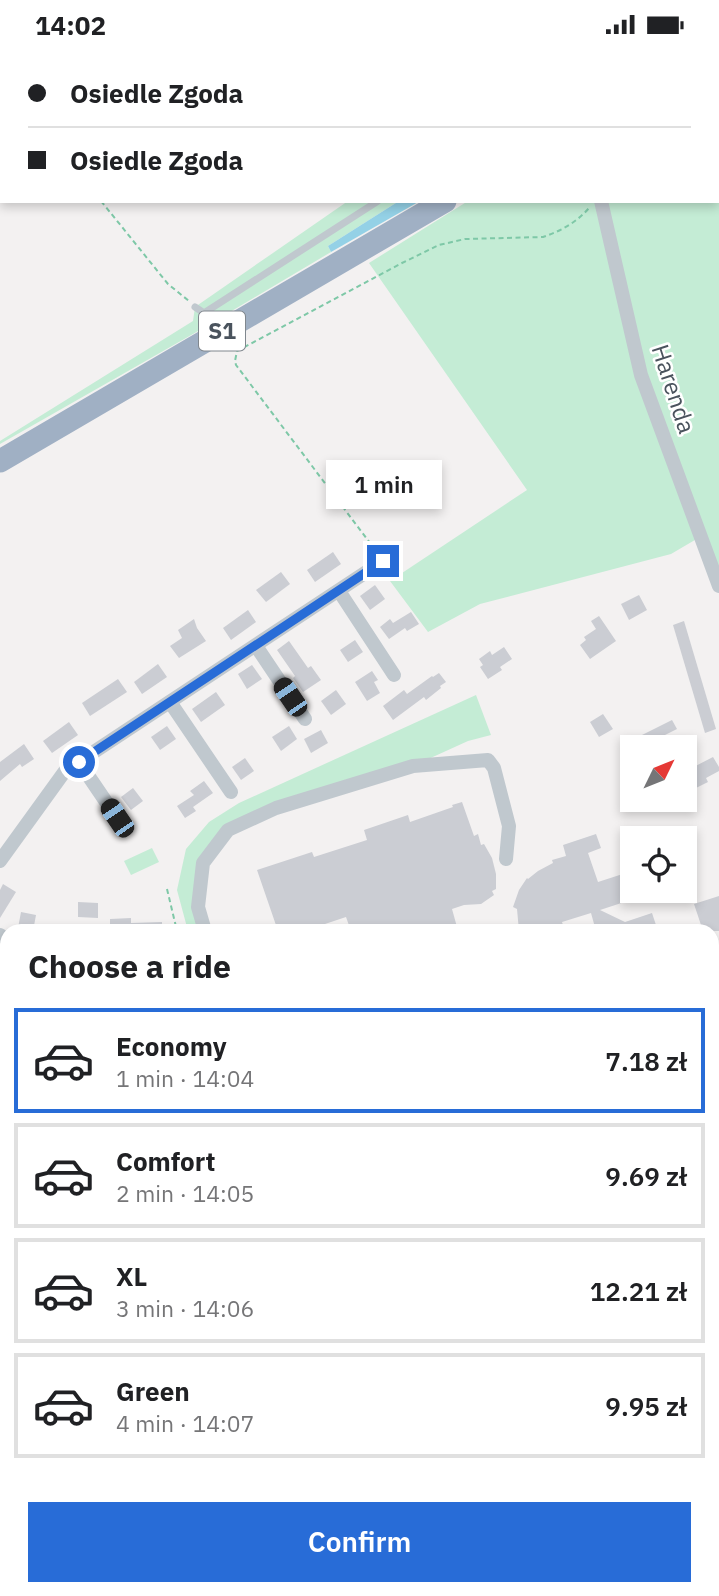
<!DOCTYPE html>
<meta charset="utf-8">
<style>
body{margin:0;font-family:"IBM Plex Sans",sans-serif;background:#f2f2f2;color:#202124;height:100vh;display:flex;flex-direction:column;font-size:26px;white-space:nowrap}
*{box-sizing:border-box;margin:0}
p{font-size:23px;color:#757577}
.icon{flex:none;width:38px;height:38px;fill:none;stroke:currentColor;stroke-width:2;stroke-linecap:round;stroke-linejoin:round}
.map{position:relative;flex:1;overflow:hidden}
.panel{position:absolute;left:0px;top:875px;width:719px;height:672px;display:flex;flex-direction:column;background:#fff;border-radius:21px 21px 0 0;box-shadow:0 4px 10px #0003}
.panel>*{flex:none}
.hud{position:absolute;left:0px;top:0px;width:719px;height:154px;box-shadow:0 4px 10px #0003;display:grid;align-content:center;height:154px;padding:0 28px;background:#fff}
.needle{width:46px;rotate:47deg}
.tools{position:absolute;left:620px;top:686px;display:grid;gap:14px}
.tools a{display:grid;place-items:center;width:77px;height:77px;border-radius:0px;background:#fff;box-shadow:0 4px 10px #0003;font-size:35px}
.end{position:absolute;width:32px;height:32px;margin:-16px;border:9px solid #286cd7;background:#fff;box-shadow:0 0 0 4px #fff}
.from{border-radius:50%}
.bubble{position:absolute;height:49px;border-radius:0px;background:#fff;box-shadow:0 4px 10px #0003;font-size:23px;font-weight:600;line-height:49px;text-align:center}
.car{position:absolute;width:21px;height:42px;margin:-21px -10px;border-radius:9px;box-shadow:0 0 5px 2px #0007;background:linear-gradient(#222 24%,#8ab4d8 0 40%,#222 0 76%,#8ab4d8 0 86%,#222 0)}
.hud b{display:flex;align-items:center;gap:24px;height:66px;font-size:26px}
.hud b+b{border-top:2px solid #e0e0e0}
.hud i{width:18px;height:18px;background:#202124}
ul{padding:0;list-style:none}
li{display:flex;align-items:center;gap:21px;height:105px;margin:0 14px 10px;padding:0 14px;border:4px solid #e0e0e0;border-radius:0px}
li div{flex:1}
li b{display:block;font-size:26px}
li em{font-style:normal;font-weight:600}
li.selected{border-color:#286cd7}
li>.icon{width:63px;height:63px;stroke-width:1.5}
h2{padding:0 28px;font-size:32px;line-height:84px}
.button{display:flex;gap:14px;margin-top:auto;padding:14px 28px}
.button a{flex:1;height:80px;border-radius:0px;background:#286cd7;color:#fff;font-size:28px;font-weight:600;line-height:80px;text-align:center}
.status{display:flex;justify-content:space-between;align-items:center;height:49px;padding:0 35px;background:#fff;direction:ltr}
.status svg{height:19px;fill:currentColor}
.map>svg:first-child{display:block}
.education{fill:#e4e2e2}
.green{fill:#c4ecd5}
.water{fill:#94d1e6}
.building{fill:#cbcdd3}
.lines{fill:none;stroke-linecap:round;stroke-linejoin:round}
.path{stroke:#7ec8a7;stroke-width:2;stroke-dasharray:5 3.5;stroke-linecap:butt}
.service{stroke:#c0c8ce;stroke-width:7}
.minor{stroke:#c0c8ce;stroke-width:14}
.tertiary{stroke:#c0c8ce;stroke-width:18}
.trunk{stroke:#a0b0c4;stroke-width:23}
.rail{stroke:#b4b6bb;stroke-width:3.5}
.route{stroke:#286cd7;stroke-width:9}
.labels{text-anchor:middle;stroke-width:5;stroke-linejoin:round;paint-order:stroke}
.shield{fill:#fff;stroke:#80878e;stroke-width:2}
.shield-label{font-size:23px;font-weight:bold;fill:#4a535d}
.street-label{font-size:24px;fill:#4a535d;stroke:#fff}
</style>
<div class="status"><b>14:02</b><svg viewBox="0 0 49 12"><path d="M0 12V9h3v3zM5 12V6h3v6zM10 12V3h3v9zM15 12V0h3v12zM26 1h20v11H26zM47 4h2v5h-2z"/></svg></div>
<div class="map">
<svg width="719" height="1547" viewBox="0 0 719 1547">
<rect width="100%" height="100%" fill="#f3f1f1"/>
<!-- education -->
<path class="education" d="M7,1456v84h31l-23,7h-15v-88z"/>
<!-- green -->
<g class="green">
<path d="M718,5h1v530l-19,-47 -29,17 -191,50 -52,28 -38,-51 137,-91 -158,-227 99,-62h250z"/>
<path d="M348,152h51l-71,45 3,6 -138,82 -193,110v-3l193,-120 2,-14z"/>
<path d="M476,646l15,40 -23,6 -55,25 -185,64 -25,33 2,68h-17l-11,-41 9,-41 23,-27 30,-19z"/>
<path d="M152,799l7,14 -28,13 -7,-14z"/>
</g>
<!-- water -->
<path class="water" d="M399,152h21l-89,51 -3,-6z"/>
<!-- building -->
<g class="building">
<path d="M333,503l8,12 -26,18 -8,-12z"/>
<path d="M281,523l9,12 -24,18 -10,-12z"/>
<path d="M375,536l10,14 -15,11 -10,-14z"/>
<path d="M639,546l8,15 -18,10 -8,-16z"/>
<path d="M248,561l8,12 -25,18 -8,-12z"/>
<path d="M411,563l8,12 -12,7 -2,-3 -16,11 -9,-12 10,-8 3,4z"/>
<path d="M599,567l17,25 -26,18 -10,-14 6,-5 -2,-3 12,-8 -5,-8z"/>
<path d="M194,570l3,9 9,13 -27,17 -9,-12 12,-8 -4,-8z"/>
<path d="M684,572l32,108 -11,4 -32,-108z"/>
<path d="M355,591l8,12 -15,10 -8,-12z"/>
<path d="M289,592l19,27 3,-2 10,14 -18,12 -10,-14 2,-2 -18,-26z"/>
<path d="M504,598l8,12 -12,8 2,3 -14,9 -8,-12 3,-2 -4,-6 11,-8 2,4z"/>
<path d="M158,615l9,13 -25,17 -8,-12z"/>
<path d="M252,616l10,14 -15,10 -9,-15z"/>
<path d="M372,622l6,9 -4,2 6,11 -13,8 -12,-19z"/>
<path d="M439,624l7,9 -6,4 1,2 -15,12 -2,-3 -31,23 -10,-14 21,-16 3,4 25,-18 1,1z"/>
<path d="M118,630l9,13 -37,24 -8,-13z"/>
<path d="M336,641l10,14 -15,11 -10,-14z"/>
<path d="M216,643l9,13 -24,17 -9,-13z"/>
<path d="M603,665l10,15 -14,8 -9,-15z"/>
<path d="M672,671l5,9 -36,18 -5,-9z"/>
<path d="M69,673l9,13 -26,18 -9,-12z"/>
<path d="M167,677l9,13 -16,11 -9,-13z"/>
<path d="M289,677l8,13 -16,12 -9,-14z"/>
<path d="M321,681l7,13 -17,10 -7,-14z"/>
<path d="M24,695l10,15 -12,8 -2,-3 -20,17v-19z"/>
<path d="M713,708l6,10v4l-13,7 2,4 -12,6 -2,-4 -10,5v-17z"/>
<path d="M245,709l9,13 -13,9 -9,-13z"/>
<path d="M204,732l9,12 -20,14 3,4 -11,7 -8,-12 17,-11 -4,-4z"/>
<path d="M133,739l10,13 -12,9 -10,-13z"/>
<path d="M462,753l12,34 4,-2 3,11 3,-1 8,14 4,16v15l-4,2 2,4 -13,9 -17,1 -12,4 5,18 -3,2 1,2h-104l-5,-14 -42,14h-26l-21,-61 55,-18 2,5 53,-17 -3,-10 44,-15 2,7 43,-15 -1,-2z"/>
<path d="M596,785l5,14 -13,5 10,29 34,-11v20h20v2l-52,17 25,12 27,-9 6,18h-62l-5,-18 -29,9 3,9h-46l-2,-22 -4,-2 6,-17 8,-12 1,1 10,-8 15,-8 -1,-3 14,-4 -3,-11z"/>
<path d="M3,835l13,8 -16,26v-28z"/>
<path d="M719,847v35h-16l-9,-27z"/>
<path d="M78,853l20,1v15l-20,-1z"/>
<path d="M21,863l15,3 -3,16 -15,-3z"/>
<path d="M131,869v5l31,-1v9h-52v-12z"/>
</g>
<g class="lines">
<!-- path -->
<g class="path">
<path d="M0,27l2,2"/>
<path d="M101,152l67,83 21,17"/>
<path d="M376,502l-140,-186 -1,-4 2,-10 165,-88 37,-18 26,-6 78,-2c18,-6 34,-15 46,-29"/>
<path d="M167,840l10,42"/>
<path d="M712,1045l7,-2"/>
<path d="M712,1073l7,-3"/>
</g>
<!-- service -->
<path class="service" d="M195,258l9,6 174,-112"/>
<!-- minor -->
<g class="minor">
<path d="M566,0v2"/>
<path d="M601,152l40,174 78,211"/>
<path d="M339,542l55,84"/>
<path d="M256,597l49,73"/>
<path d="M170,653l61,90"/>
<path d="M79,713l38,56"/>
<path d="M0,812l65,-90 318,-210"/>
<path d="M205,882l-7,-24 5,-44 25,-33 48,-22 137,-42 75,-6 6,8 15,58 -3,33"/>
<path d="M0,886l7,4"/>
<path d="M0,1059l7,-3"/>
<path d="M0,1420l7,-2"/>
<path d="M103,1540l2,7"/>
<path d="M296,1540l2,7"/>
<path d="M527,1540l2,7"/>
<path d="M32,1547l23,-7"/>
<path d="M328,1547l21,-7"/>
</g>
<!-- tertiary -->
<g class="tertiary">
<path d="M712,1123l7,-2"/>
<path d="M0,1352l7,-3"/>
</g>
<!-- trunk -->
<g class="trunk">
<path d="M702,2l3,-2"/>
<path d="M0,412l445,-260"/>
</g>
<!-- rail -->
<g class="rail">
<path d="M712,1534l7,-3"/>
<path d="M682,1547l16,-7"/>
</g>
</g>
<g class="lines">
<!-- route -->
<path class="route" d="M79,713l304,-201"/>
</g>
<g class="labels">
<!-- shield labels -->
<rect class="shield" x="199" y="262.5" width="46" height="39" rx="5"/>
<g class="shield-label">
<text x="222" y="290">S1</text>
</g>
<!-- street labels -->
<g class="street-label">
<text transform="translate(673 340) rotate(72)" y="8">Harenda</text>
</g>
</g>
</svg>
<div class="tools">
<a><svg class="needle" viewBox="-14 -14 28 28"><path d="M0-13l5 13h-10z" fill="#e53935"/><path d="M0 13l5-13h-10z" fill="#757577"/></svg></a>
<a><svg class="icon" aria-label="locate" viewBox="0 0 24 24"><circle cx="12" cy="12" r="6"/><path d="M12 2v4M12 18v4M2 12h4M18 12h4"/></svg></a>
</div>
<i class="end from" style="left:79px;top:713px"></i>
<i class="end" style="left:383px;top:512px"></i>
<div class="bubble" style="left:326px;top:411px;width:116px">1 min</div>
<i class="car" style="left:290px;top:648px;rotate:326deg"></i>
<i class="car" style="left:117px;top:769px;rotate:326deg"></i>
<div class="hud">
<b><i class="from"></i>Osiedle Zgoda</b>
<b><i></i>Osiedle Zgoda</b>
</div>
<section class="panel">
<h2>Choose a ride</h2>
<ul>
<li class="selected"><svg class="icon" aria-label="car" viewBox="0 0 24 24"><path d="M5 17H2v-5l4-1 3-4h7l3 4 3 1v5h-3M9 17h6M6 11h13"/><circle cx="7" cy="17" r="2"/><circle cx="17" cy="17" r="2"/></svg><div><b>Economy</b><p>1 min · 14:04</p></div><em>7.18 zł</em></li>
<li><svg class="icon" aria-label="car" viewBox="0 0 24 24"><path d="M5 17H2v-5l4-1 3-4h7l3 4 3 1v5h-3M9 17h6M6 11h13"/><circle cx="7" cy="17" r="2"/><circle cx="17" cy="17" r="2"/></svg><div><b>Comfort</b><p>2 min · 14:05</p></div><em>9.69 zł</em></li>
<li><svg class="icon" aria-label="car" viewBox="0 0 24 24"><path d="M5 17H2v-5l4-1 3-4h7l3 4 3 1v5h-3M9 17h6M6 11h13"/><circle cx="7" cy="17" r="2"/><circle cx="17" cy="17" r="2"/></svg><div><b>XL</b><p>3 min · 14:06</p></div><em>12.21 zł</em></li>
<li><svg class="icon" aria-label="car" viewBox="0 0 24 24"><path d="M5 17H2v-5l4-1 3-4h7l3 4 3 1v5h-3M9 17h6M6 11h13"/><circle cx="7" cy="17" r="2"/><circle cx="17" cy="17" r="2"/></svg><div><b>Green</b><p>4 min · 14:07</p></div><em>9.95 zł</em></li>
</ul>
<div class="button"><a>Confirm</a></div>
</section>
</div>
